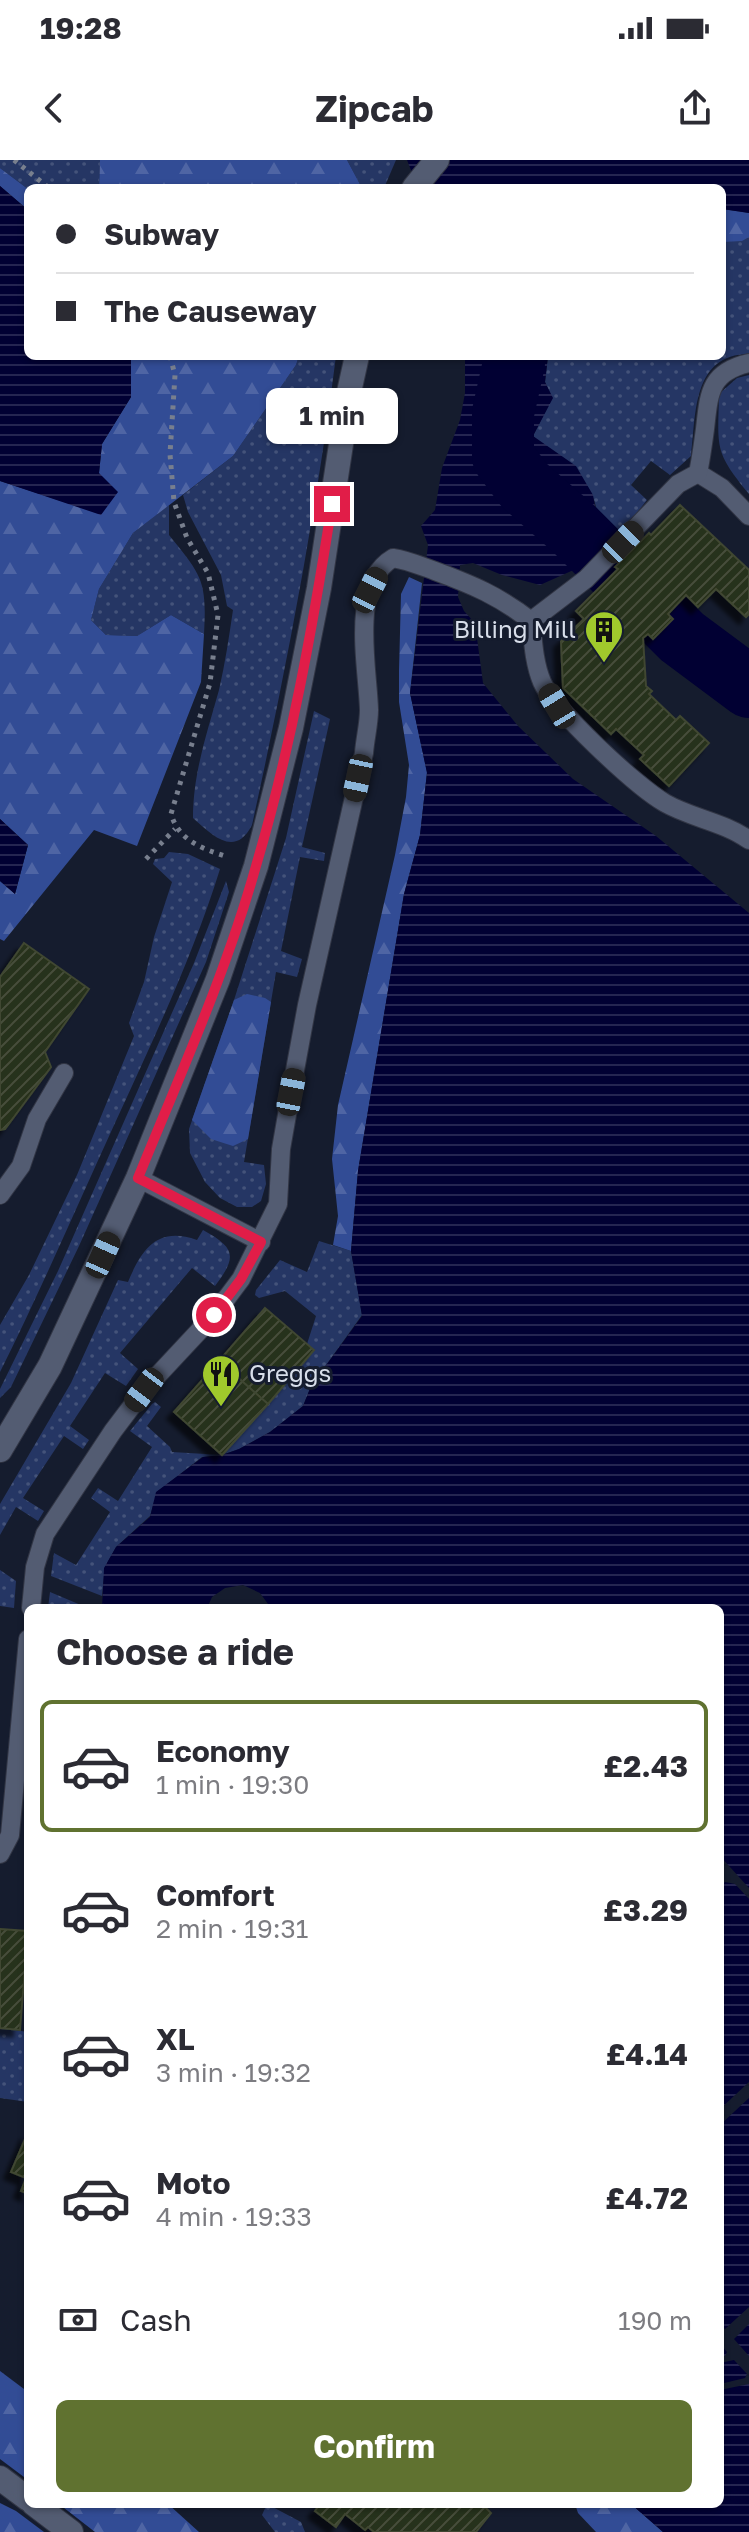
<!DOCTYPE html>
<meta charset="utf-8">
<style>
body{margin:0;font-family:"Golos Text",sans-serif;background:#f2f2f3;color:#2b2b33;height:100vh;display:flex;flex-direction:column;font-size:30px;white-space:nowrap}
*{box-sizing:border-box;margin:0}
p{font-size:26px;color:#7c7c81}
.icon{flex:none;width:44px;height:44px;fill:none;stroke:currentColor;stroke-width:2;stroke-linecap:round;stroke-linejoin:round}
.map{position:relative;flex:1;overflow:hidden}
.details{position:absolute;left:24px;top:1444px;width:700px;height:904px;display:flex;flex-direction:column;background:#fff;border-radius:12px;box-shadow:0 2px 6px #0004}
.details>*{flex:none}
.top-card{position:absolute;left:24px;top:24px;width:702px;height:176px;border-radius:12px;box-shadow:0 2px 6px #0004;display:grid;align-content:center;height:176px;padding:0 32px;background:#fff}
.end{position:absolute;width:36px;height:36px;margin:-18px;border:10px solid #e11d48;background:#fff;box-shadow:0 0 0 4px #fff}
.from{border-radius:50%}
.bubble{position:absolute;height:56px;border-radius:12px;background:#fff;box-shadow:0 2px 6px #0004;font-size:26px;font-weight:700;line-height:56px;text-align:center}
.car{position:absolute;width:24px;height:48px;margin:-24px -12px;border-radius:10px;box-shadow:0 0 6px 2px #0007;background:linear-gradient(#222 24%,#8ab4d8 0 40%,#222 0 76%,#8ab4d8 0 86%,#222 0)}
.top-card b{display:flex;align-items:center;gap:28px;height:76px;font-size:30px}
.top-card b+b{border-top:2px solid #e1e1e2}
.top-card i{width:20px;height:20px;background:#2b2b33}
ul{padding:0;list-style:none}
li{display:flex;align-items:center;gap:24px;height:132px;margin:0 16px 12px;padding:0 16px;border:4px solid transparent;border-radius:12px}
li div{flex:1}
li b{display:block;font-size:30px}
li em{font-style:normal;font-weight:700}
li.on{border-color:#607230}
li>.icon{width:72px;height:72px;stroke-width:1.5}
h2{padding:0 32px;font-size:36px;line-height:96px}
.pay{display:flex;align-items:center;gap:20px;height:88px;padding:0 32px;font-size:30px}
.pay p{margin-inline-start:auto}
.button{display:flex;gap:16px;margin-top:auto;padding:16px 32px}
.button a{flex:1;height:92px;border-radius:12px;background:#607230;color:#fff;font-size:32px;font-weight:700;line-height:92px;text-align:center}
.status{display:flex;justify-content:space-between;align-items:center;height:56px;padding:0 40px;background:#fff;direction:ltr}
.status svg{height:22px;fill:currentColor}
header{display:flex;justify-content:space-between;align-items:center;height:104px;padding:0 32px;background:#fff;font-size:36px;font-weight:700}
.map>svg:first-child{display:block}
.grass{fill:url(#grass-dots)}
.forest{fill:url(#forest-firs)}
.water{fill:url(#water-rules)}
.pier{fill:#151c2e}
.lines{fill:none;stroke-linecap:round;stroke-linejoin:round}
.river{stroke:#010033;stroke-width:62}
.building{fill:url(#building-hatch);stroke:#3f4731;stroke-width:2;filter:url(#shadow)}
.service-casing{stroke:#323645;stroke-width:20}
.minor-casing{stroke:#323645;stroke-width:26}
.tertiary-casing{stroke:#323645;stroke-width:26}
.path{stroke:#787f8e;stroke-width:5;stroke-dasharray:4 6;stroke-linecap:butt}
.service{stroke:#535c72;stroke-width:18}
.minor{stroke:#535c72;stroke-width:24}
.tertiary{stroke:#535c72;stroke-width:24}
.route{stroke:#e11d48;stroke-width:10}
.labels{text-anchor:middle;stroke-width:6;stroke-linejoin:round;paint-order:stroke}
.poi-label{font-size:24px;fill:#d8deea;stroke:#151c2e;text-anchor:end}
</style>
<div class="status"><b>19:28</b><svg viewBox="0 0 49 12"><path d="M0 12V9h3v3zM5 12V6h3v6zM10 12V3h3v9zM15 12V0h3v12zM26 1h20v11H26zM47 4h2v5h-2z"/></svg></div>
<header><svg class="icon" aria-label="back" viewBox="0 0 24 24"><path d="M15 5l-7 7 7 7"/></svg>Zipcab<svg class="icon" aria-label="share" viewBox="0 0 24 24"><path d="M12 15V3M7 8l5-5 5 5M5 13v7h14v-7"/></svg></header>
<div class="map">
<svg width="749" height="2372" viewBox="0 0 749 2372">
<defs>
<pattern id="grass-dots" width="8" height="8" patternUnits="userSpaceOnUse" patternTransform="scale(2)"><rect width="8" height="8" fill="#253664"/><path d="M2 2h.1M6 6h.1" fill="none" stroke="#44537a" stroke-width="1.8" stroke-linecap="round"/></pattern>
<pattern id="forest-firs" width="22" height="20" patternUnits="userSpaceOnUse" patternTransform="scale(2)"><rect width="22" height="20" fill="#324c95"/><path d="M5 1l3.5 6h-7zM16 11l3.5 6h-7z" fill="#4f65a4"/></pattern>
<pattern id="water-rules" width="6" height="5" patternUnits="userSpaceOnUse" patternTransform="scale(2)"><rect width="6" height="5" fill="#010033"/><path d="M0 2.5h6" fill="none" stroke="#252551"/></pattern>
<pattern id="building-hatch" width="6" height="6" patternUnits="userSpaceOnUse" patternTransform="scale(2)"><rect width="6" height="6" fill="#28301a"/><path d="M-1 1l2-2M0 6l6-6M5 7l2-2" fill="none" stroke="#464e3b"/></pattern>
<filter id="shadow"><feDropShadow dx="-7" dy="7" stdDeviation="2" flood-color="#0009"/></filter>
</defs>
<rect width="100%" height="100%" fill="#151c2e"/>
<!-- grass -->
<g class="grass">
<path d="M0,0h100l-1,28 -71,1 -28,-21z"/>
<path d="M347,0h49l-12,28h-22z"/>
<path d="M722,49l27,4v141c-57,0 -53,61 -58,102l-21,19 -19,-14 -20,24 16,15 -34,43c-20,-9 -12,-35 -22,-49 -12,-19 -41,-42 -58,-58l19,-38 -7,-16 3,-26h174z"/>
<path d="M299,196h37c-20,158 -50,314 -84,469 -17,33 -39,11 -59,-7 0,-45 14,-85 26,-128 6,-26 10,-53 14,-80l-6,-4 -6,-31 -33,-63 -5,-17 50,-39 63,-91z"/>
<path d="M749,215v119c-35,-43 -31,-45 -30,-100l18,-16z"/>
<path d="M169,345v30c33,41 38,45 35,99l-33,-19 -34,21 -31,-1 -15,-15 8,-31 34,-56z"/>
<path d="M314,551l16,8 -28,128 23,6 -1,8 -24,-4 -19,94 21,8 -5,18 -21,-5 -32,190 20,3 2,19 -5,17 -9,6h-15l-17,-9 -15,-16 -15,-29 -1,-24 45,-129 52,-162z"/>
<path d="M169,692l19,2 32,15c-27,87 -67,171 -105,254 -38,83 -74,167 -115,249v-47l29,-50 48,-100 57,-139 -5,-13 15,-41 10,-45 18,-55 -19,-18 2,-5 9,-1z"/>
<path d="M226,721l3,11 -23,70 -127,284 -68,141 -11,11v-9l58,-118 136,-308z"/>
<path d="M203,1070c33,18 34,27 12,56l-23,-18 -72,85 18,16 -12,17 -21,-13 -35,53 19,14 -6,9 -19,-13 -41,62 21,13 -6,10 -22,-14 -16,28v-31l71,-121 47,-103 10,2c14,-33 29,-56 69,-42z"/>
<path d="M319,1081l32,10 11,64 -51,71 -8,20 -33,26 -31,17 -17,6 -20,2 -45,35 -7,24 -34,31 -11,20 -3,29 -51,-20 3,-23 22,12 34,-53 -19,-14 7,-10 20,13 34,-54 -22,-16 22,-27 3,-2 6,5 -14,19 23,21 2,5 50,3 92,-105 -7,-6 9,-28 -31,-25 -26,7 -4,-3 1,-5 24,-30 27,12z"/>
<path d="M0,1410l16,11 -2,27 -14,-2z"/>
<path d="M50,1432l38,16h-40z"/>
<path d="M0,1868l28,4v70l-28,-4z"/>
<path d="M267,2344l34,18 4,10h-30l-13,-17z"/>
</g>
<!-- forest -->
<g class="forest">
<path d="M100,0h247l15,28h-263z"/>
<path d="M0,8l28,21v21l-28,-24z"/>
<path d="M722,49l27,4v24l-7,4 -20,1z"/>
<path d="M131,196h168l-3,9 -63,91 -100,77 -34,56 -8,31 15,15 31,1 34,-21 33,19 -3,48 -64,164 -43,-16 -90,111 -4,-2v-58l15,13 13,-49 -28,-26v-338l101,33 -2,-41 3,-29 29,-47z"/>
<path d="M409,417l13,6 -12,110 17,79 -7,63 -16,59 -46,277 -7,80 -18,-6 5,-29 -6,-57 6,-54 57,-250 11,-58 3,-32 -10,-63v-31l2,-77z"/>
<path d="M247,834l18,4 6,4 -23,137 -15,7 -22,-7 -19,-19 42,-120z"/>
<path d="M0,2211l28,21v88l-28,-21z"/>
<path d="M0,2343l16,8 28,21h-44z"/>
<path d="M59,2344h109l31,28h-104z"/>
<path d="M575,2344h56l32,28h-67l-18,-19z"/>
</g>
<!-- water -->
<g class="water">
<path d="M407,0h342v53l-27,-4v-21h-304z"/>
<path d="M0,26l28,24v146h103v41l-29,47 -3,29 19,19 -17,23 -101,-34z"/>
<path d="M465,196h83l-3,26 8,16 -20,38 43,30 17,29 5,29 10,17 -9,14 -12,9 -47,21 -38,-10 -29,-12 -13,2 -2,32 6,14 11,12 8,60 35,43 55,53 83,57 93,77v1619h-86l-32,-28h89v-896h-618l2,-40 12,-21 34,-30 6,-25 47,-35 19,-2 17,-6 31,-17 33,-26 8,-20 51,-70 -11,-65 7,-80 46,-277 16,-59 7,-62 -17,-80 18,-148 -7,-19 14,-16 7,-42 18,-48 5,-27z"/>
<path d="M697,450l12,19 40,34v52l-26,-24 -27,-12 -33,-32z"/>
<path d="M0,659l28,26 -13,49 -15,-13z"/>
</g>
<!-- pier -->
<g class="pier">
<path d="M243,1425l17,8 11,15h-64l5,-11 13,-9z"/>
<path d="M720,1696l29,32v11l-14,-15 -10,-2 -5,5z"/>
<path d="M749,1922v16l-29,27v-16z"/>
<path d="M749,2147v17l-15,15 15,17v28l-29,6v-6l25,-6 2,-4 -13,-14 -14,3v-6l5,-1 2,-4 -7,-8v-20l5,5z"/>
</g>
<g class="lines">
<!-- river -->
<path class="river" d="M512,196l2,7 -11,50v44l21,28 50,44 108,108 67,50"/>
</g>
<!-- building -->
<g class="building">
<path d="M680,345l69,65v44l-3,3 -30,-28 -18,18 -12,-12 -18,19 5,5 -20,20 -5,-5 -5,4 3,48 6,5 -3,3 27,26 4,-4 29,27 -40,43 -29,-27 4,-4 -28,-26 -5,5 -48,-46 -2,-47 23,-22 -8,-8 42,-42 -3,-2 34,-34 2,2z"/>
<path d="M24,783l65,46 -44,63 6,15 -46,62 -5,1v-153z"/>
<path d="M265,1148l49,42 -46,54 -49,-43z"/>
<path d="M219,1201l49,43 -46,51 -48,-43z"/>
<path d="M0,1769l28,2 -8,99 -20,-2z"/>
<path d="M28,1972v62l-7,-3 5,-13 -15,-6z"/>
<path d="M320,2344h162l9,9 -15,19h-102l-6,-5 -3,3 -20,-16 -9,13 -21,-16z"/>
</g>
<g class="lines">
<defs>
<g id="service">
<path d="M698,313l24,15 27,28"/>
<path d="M531,461l55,-42 92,-95 20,-11c3,-14 5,-29 7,-44 4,-35 4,-57 44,-66"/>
<path d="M138,1018l123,64"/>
<path d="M0,1035l21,-29 16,-47 27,-46"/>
<path d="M31,1448l4,-41 10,-33 68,-103 31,-41 70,-75 27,-36 37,-75 3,-55 10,-57 16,-87 57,-252c1,-14 5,-29 5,-43 -1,-42 -20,-126 24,-152 14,2 28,8 42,13 38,14 64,25 96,50 2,20 3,42 11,61 12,28 95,105 123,121 26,15 59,19 84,37"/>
<path d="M0,1694l10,-19 18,-196"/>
</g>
<g id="minor">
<path d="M0,2318l28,21"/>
<path d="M34,2344l37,28"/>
</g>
<g id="tertiary">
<path d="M414,28l23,-28"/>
<path d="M0,1290l50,-84 88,-188 80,-199 38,-113 35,-138 28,-140 30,-196 8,-36"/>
</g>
</defs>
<!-- service casing -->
<use href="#service" class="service-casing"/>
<!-- minor casing -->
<use href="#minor" class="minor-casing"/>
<!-- tertiary casing -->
<use href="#tertiary" class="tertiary-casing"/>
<!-- path -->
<g class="path">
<path d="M14,0l35,28"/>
<path d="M170,196l5,19 -5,79 4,48 13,36 21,35 10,42 -8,68 -39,131c8,27 32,35 57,43"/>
<path d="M146,699l29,-30"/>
<path d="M102,1446l5,2"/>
</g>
<!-- service -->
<use href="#service" class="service"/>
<!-- minor -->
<use href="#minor" class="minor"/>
<!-- tertiary -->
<use href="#tertiary" class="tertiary"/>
</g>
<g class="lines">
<!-- route -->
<path class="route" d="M214,1155l27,-36 20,-37 -123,-64c42,-103 88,-205 118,-312 35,-118 57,-240 76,-362"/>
</g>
<!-- icons -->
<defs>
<symbol id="building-pin" viewBox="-11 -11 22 30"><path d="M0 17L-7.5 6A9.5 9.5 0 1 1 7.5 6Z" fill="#a0c92c" stroke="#151c2e"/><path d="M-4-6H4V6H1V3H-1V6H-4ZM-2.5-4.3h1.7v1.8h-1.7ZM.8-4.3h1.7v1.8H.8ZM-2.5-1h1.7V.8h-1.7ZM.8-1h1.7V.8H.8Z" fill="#111"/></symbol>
<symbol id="restaurant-pin" viewBox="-11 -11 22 30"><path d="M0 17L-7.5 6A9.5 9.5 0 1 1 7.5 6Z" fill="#a0c92c" stroke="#151c2e"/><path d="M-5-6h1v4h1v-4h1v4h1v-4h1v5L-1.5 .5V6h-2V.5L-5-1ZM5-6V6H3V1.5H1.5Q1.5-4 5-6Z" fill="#111"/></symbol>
</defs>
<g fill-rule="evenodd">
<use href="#building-pin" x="582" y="448" width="44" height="60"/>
<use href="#restaurant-pin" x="199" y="1192" width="44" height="60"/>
</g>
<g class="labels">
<!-- poi labels -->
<g class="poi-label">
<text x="576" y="478">Billing Mill</text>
<text x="249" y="1222" text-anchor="start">Greggs</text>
</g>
</g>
</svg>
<i class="end from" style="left:214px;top:1155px"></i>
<i class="end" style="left:332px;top:344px"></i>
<div class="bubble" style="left:266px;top:228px;width:132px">1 min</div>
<i class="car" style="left:623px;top:382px;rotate:44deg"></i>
<i class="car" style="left:370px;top:430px;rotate:27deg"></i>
<i class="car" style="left:557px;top:546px;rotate:329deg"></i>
<i class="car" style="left:358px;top:618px;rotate:192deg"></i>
<i class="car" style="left:291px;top:932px;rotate:11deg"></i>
<i class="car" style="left:103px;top:1095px;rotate:24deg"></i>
<i class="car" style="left:144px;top:1230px;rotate:217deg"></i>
<div class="top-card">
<b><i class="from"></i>Subway</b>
<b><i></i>The Causeway</b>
</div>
<section class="details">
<h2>Choose a ride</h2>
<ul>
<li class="on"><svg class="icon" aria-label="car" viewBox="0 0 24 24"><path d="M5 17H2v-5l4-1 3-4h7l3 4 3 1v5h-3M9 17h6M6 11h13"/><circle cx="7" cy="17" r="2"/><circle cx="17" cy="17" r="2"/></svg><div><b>Economy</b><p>1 min · 19:30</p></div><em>£2.43</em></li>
<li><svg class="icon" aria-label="car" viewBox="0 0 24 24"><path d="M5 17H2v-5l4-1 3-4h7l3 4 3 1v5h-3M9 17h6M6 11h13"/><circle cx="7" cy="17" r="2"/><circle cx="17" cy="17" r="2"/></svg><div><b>Comfort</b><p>2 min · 19:31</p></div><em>£3.29</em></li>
<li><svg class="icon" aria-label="car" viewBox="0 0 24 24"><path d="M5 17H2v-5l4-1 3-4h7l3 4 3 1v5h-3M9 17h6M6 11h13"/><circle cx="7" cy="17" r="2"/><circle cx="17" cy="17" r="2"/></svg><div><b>XL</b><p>3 min · 19:32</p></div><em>£4.14</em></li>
<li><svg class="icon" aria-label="car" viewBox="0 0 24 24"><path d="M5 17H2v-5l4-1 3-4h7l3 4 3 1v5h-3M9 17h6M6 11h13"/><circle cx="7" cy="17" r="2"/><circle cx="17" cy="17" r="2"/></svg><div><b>Moto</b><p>4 min · 19:33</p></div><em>£4.72</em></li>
</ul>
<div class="pay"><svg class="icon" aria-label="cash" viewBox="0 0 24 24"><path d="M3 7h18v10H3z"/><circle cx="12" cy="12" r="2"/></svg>Cash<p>190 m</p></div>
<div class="button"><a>Confirm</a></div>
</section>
</div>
